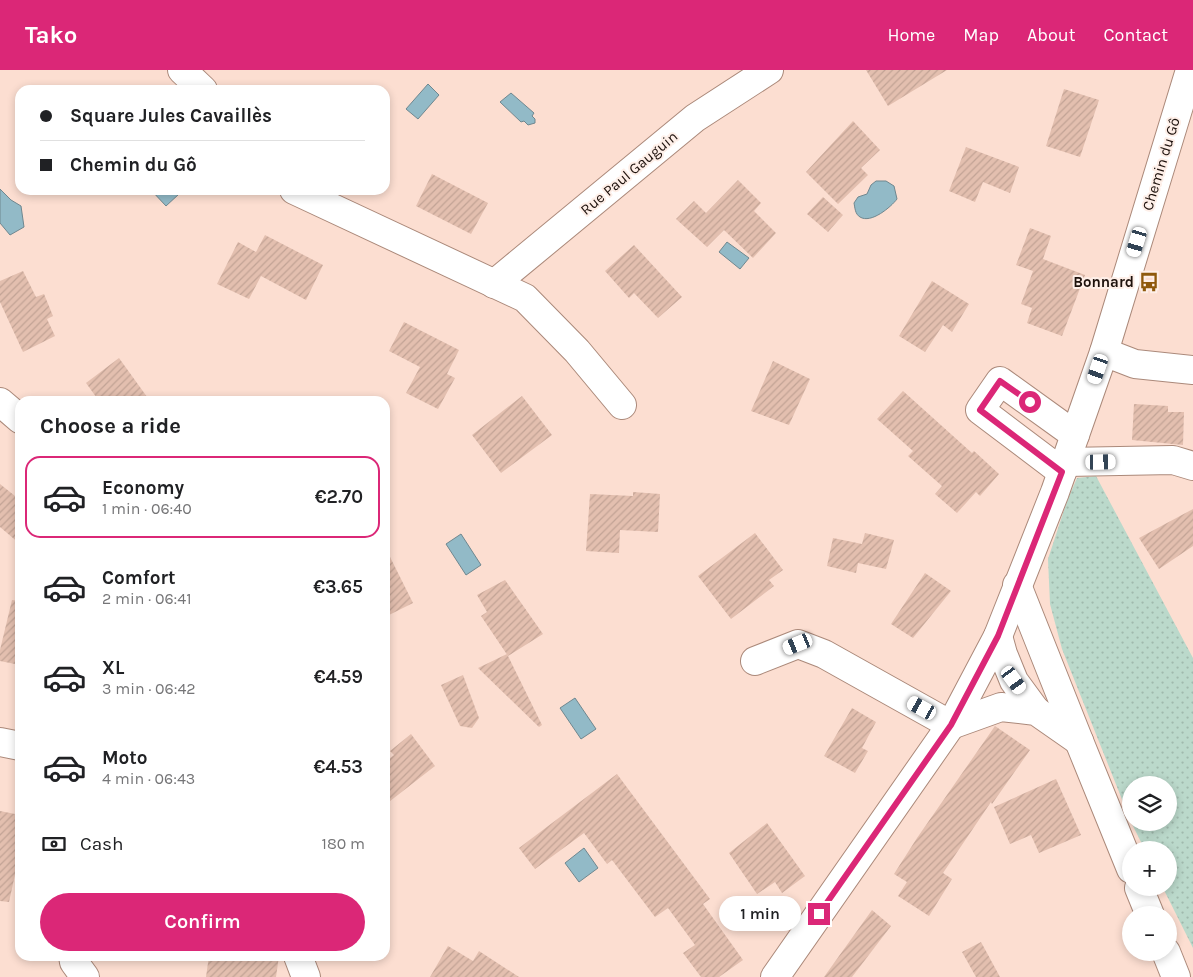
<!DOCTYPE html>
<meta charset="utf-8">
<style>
body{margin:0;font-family:Karla,sans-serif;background:#f2f2f2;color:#202124;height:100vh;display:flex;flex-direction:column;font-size:19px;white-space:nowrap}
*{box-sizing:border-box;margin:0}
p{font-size:16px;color:#757577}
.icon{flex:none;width:28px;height:28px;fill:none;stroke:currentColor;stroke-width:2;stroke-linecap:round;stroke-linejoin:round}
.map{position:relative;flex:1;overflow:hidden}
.sheet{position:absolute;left:15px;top:326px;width:375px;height:565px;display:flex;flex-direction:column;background:#fff;border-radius:15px;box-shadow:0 2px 8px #0003}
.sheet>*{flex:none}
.top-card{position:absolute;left:15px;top:15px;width:375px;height:110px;border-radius:15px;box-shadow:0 2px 8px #0003;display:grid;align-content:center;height:110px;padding:0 25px;background:#fff}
.controls{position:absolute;left:1122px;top:706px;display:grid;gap:10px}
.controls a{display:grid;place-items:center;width:55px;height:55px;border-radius:50%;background:#fff;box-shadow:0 2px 8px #0003;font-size:25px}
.end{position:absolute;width:22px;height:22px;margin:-11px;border:6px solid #db2777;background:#fff;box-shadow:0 0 0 2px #fff}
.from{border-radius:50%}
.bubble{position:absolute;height:35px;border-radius:18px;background:#fff;box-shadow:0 2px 8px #0003;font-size:16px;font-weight:600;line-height:35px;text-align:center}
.car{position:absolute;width:15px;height:30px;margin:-15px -8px;border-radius:6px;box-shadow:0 0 4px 1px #0007;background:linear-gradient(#fff 24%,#345 0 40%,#fff 0 76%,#345 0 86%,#fff 0)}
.top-card b{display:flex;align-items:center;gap:18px;height:48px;font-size:19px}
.top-card b+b{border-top:1px solid #e0e0e0}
.top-card i{width:12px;height:12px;background:#202124}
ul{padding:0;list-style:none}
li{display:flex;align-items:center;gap:15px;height:82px;margin:0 10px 8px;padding:0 15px;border:2px solid transparent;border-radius:15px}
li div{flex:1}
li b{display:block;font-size:19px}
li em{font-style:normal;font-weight:600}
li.active{border-color:#db2777}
li>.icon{width:45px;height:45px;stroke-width:1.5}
h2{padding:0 25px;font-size:22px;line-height:60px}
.pay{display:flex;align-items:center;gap:12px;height:55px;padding:0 25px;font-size:19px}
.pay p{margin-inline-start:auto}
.button{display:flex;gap:10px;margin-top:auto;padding:10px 25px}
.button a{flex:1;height:58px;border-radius:30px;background:#db2777;color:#fff;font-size:20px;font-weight:600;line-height:58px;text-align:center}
header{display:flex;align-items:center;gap:30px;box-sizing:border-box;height:70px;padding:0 25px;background:#db2777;color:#fff}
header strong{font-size:24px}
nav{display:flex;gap:28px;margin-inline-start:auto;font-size:18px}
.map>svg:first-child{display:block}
.park{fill:url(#park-dots)}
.water{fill:#92bac7;stroke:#6f878f}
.building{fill:url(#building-hatch)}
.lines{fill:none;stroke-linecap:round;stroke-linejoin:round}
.minor-casing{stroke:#ab897a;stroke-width:30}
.minor{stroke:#fff;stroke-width:28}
.route{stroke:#db2777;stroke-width:6}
.labels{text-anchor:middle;stroke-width:4;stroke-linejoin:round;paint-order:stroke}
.street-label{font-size:15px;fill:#1d110c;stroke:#feefe8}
.poi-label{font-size:15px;font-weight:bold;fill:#1d110c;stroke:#feefe8;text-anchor:end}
</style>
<header>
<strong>Tako</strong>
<nav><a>Home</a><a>Map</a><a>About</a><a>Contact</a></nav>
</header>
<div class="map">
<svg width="1193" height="907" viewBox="0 0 1193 907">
<defs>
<pattern id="park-dots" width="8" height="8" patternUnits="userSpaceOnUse" patternTransform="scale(1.25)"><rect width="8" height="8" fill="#bbd9cb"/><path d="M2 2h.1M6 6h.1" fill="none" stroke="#a0b9ad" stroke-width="1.8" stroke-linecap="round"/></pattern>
<pattern id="building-hatch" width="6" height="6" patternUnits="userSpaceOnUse" patternTransform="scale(1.25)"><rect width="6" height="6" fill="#e3bfaf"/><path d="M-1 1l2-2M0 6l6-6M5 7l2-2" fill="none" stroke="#c2a395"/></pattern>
</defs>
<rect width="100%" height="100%" fill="#fcded1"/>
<!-- park -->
<path class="park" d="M1096,406l97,182v290l-30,-60h6v-38h-24l-14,-28h38v-37h-38v37l-69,-173 -12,-45 -2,-45 19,-58 10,-23z"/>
<!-- water -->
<g class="water">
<path d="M428,14l11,11 -21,24 -12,-10z"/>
<path d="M511,23l23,20 -2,3 3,3v4l-7,2 -4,-4 -3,1 -21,-20z"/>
<path d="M876,111h10l8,5 3,13c-6,8 -26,25 -37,18 -5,-3 -5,-9 -6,-14l4,-6 9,-3 4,-9z"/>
<path d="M0,119l11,11 10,6 3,21 -14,8 -10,-12z"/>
<path d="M151,120h25l3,4 -13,12z"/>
<path d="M727,172l22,16 -9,11 -21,-17z"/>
<path d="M461,464l20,31 -15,10 -20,-31z"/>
<path d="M575,628l21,31 -15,10 -21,-31z"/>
<path d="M584,778l14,20 -19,14 -14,-19z"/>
</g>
<!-- building -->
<g class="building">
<path d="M866,0h81l-59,36z"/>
<path d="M1064,19l35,11 -19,57 -34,-11z"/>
<path d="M853,51l27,29 -19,18 7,7 -30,29 -32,-32z"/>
<path d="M966,77l53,20 -9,26 -27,-11 -8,20 -26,-11z"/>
<path d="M432,104l56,29 -17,31 -55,-28z"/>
<path d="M738,110l23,23 -7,8 22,22 -23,25 -29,-28 -17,17 -31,-28 18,-18 12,12z"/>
<path d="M823,127l20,18 -15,17 -21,-18z"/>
<path d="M1030,158l21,8 -8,23 42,16 -23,61 -35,-13 5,-15 -11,-4 12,-33 -17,-6z"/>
<path d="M265,165l58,30 -17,35 -45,-24 -12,23 -32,-15 21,-42 18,10z"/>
<path d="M634,175l48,52 -24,21 -24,-25 -5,5 -24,-27z"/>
<path d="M23,201l13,26 8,-3 9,22 -6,3 8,17 -32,16 -23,-50v-21z"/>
<path d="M932,211l37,23 -17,28 -9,-7 -18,27 -26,-16z"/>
<path d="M404,252l55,28 -12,24 8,4 -17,31 -32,-16 14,-26 -31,-16z"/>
<path d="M119,288l31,43h-51l-13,-18z"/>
<path d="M773,291l37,18 -21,46 -38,-14z"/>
<path d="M903,321l69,62 2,-2 25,23 -19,22 -4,-4 -19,21 -22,-19 7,-8 -34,-30 5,-5 -36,-32z"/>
<path d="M522,326l30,39 -51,38 -29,-38z"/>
<path d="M1134,334l34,2v6h16l-1,33 -51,-5z"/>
<path d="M0,414l20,16v44l-20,-17z"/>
<path d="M633,422l27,2 -2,38 -38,-2 -1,23 -33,-2 4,-57 43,2z"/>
<path d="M1193,439v37l-34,23 -20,-31z"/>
<path d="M755,463l28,37 -14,10 5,6 -43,33 -33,-43z"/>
<path d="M865,463l29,7 -8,29 -28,-6 -2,10 -29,-7 6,-28 29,6z"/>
<path d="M385,477l28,56 -28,14z"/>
<path d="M925,503l26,18 -38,47 -22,-14z"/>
<path d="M505,510l38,54 -35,22 -27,-40 6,-4 -10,-17z"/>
<path d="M12,530l8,1v64l-20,-4v-11z"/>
<path d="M507,584l35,71 -3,2 -61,-59z"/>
<path d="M463,605l16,43 -7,10 -12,-2 -19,-41z"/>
<path d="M852,638l24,14 -14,26 6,3 -13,22 -31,-17z"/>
<path d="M995,656l35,24 -38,54 -1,-2 -48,71 9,6 -23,37 -31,-20 9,-14 -13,-8 23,-36z"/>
<path d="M411,664l24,32 -50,39v-43l9,-7 -4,-4z"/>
<path d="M617,704l93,125 -7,5 40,56 -24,17h-18l-18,-24 12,-8 -27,-37 -13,9 -43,-57 -5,4 -23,-31 -49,36 -16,-21z"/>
<path d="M1056,709l25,56 -42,18 -8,-18 -21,9 -16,-37z"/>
<path d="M0,741l20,4v37l-11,50 -9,-1z"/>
<path d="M767,753l38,53 -23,17 -7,-11 -18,12 -28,-41z"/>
<path d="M872,840l19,16 -39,51h-28z"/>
<path d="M981,872l6,11 13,24h-24l-14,-25z"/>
<path d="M448,876l25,15 6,-10 40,26h-89z"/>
<path d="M209,886h70l-3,21h-70z"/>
</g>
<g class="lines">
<defs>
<g id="minor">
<path d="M182,0l21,20"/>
<path d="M294,120l231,108 52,53 45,54"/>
<path d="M494,214l201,-166 74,-48"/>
<path d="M1104,282l31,12 58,6"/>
<path d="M0,332l20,17"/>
<path d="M1066,392l107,-2 20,6"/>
<path d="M1062,402l-82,-62 20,-29 75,54"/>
<path d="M1017,515l62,156 52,128"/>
<path d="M998,566l5,18 11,27 22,30"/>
<path d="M755,591l43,-17 26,10 127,71 50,-18 35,4 43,30"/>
<path d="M0,672l20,4"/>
<path d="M1139,818l11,27"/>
<path d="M1166,882l10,25"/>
<path d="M73,886l1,6 11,15"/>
<path d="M298,886l8,21"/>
<path d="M775,907l176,-252 47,-89 57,-144 49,-140 86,-282"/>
</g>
</defs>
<!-- minor casing -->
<use href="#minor" class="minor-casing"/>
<!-- minor -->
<use href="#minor" class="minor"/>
</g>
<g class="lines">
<!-- route -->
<path class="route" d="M819,844l132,-189 47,-89 64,-164 -82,-62 20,-29 30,21"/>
</g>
<!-- icons -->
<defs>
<symbol id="bus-bare" viewBox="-9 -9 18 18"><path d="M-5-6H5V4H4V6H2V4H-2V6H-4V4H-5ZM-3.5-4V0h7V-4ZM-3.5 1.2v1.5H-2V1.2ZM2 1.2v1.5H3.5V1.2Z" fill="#8e590c" stroke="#feefe8" stroke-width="2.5" paint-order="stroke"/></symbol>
</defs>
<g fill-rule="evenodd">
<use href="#bus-bare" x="1135" y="198" width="28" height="28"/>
</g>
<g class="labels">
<!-- street labels -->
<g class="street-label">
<text transform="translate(1161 94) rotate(-73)" y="5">Chemin du Gô</text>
<text transform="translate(629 103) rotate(-40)" y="5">Rue Paul Gauguin</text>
</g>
<!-- poi labels -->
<g class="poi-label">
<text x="1134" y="217">Bonnard</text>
</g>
</g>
</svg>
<div class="controls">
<a><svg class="icon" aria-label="layers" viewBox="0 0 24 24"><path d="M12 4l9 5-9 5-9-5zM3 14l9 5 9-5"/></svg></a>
<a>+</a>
<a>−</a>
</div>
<i class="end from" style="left:1030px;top:332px"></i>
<i class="end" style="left:819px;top:844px"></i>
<div class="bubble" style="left:719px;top:826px;width:82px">1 min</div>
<i class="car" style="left:1137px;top:172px;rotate:197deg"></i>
<i class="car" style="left:1098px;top:299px;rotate:199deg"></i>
<i class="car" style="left:1101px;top:392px;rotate:89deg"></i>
<i class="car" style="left:798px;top:574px;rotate:248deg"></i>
<i class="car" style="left:1014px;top:610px;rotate:144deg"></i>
<i class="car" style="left:922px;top:638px;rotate:299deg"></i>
<div class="top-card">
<b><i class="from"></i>Square Jules Cavaillès</b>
<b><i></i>Chemin du Gô</b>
</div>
<section class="sheet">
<h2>Choose a ride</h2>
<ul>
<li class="active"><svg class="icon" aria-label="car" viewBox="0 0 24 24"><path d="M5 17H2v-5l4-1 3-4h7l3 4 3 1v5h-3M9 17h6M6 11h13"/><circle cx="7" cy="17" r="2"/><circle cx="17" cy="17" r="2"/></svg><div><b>Economy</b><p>1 min · 06:40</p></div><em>€2.70</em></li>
<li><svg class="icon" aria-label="car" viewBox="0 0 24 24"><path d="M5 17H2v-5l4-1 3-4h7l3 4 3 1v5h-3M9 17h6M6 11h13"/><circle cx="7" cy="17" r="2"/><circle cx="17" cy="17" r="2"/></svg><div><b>Comfort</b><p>2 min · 06:41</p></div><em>€3.65</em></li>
<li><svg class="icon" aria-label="car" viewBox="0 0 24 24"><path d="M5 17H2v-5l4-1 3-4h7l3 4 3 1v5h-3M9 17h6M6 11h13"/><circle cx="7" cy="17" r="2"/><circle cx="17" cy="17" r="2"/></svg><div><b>XL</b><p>3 min · 06:42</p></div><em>€4.59</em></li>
<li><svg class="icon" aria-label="car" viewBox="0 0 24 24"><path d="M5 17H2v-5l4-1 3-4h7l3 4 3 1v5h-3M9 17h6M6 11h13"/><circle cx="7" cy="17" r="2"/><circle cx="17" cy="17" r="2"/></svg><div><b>Moto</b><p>4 min · 06:43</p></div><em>€4.53</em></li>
</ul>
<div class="pay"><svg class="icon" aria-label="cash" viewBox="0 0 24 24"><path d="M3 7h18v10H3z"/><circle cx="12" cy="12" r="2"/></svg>Cash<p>180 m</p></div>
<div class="button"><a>Confirm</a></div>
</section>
</div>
